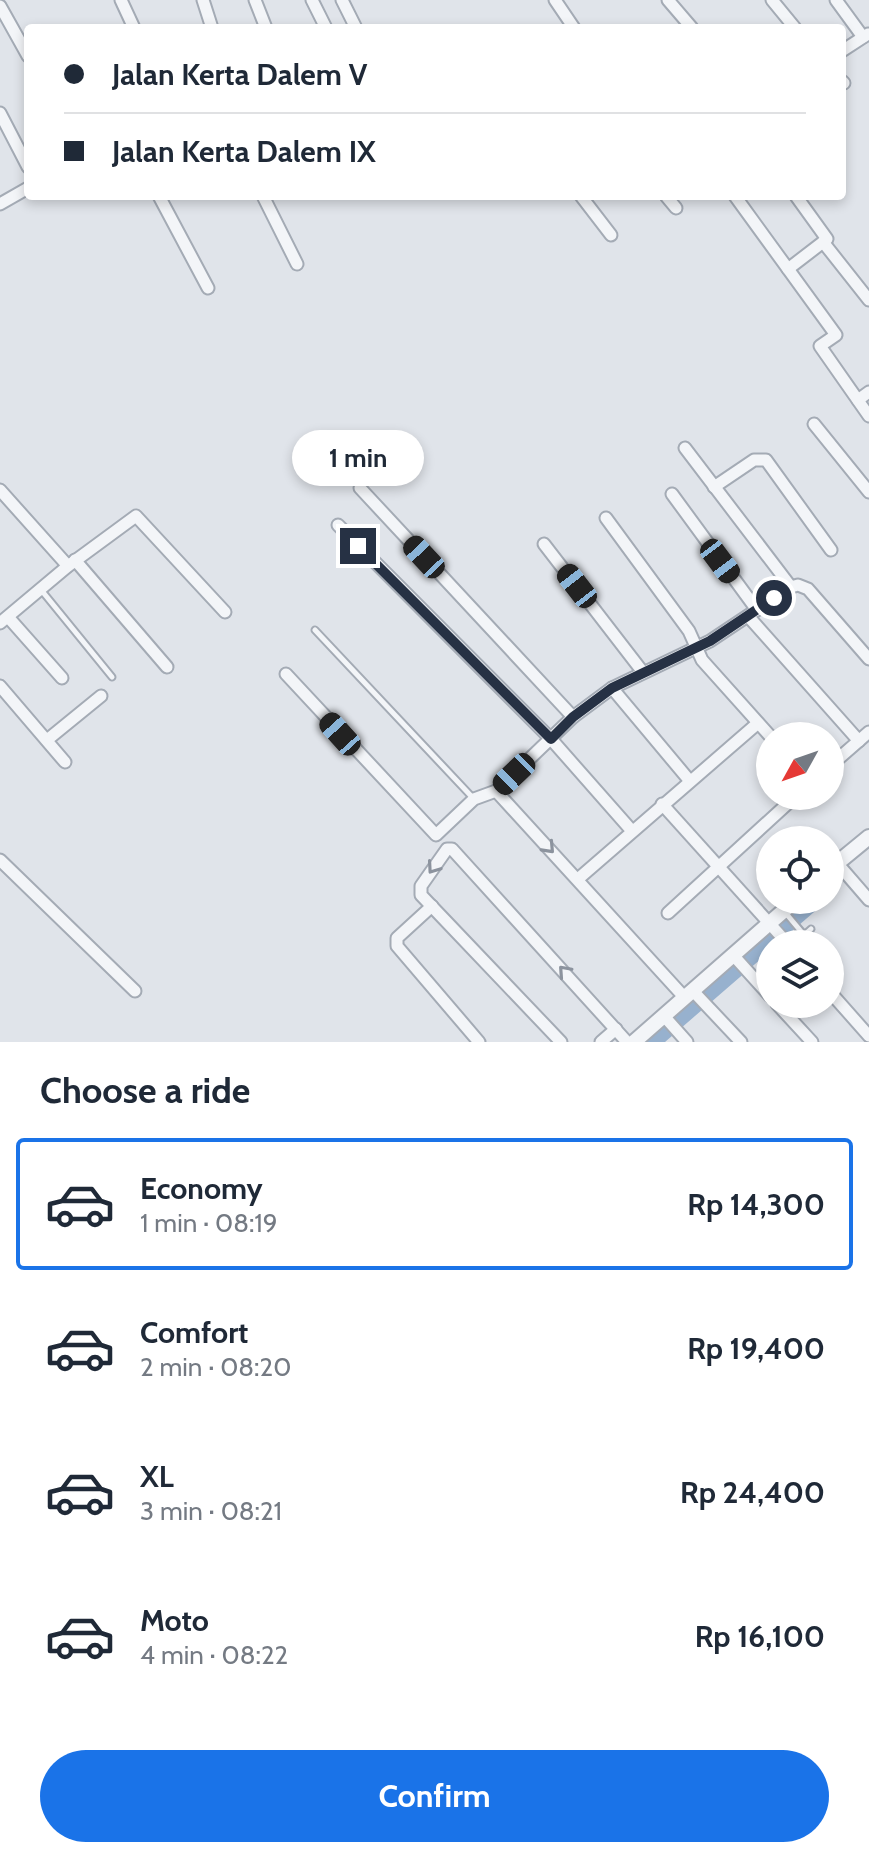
<!DOCTYPE html>
<meta charset="utf-8">
<style>
body{margin:0;font-family:Cabin,sans-serif;background:#f2f2f3;color:#1f2937;height:100vh;display:flex;flex-direction:column;font-size:30px;white-space:nowrap}
*{box-sizing:border-box;margin:0}
p{font-size:26px;color:#747a83}
.icon{flex:none;width:44px;height:44px;fill:none;stroke:currentColor;stroke-width:2;stroke-linecap:round;stroke-linejoin:round}
.map{position:relative;height:1042px;overflow:hidden}
.details{display:flex;flex-direction:column;background:#fff;flex:1}
.details>*{flex:none}
.guide{position:absolute;left:24px;top:24px;width:822px;height:176px;border-radius:8px;box-shadow:0 4px 12px #0003;display:grid;align-content:center;height:176px;padding:0 40px;background:#fff}
.needle{width:52px;rotate:230deg}
.fabs{position:absolute;left:756px;top:722px;display:grid;gap:16px}
.fabs a{display:grid;place-items:center;width:88px;height:88px;border-radius:50%;background:#fff;box-shadow:0 4px 12px #0003;font-size:40px}
.end{position:absolute;width:36px;height:36px;margin:-18px;border:10px solid #263144;background:#fff;box-shadow:0 0 0 4px #fff}
.from{border-radius:50%}
.bubble{position:absolute;height:56px;border-radius:28px;background:#fff;box-shadow:0 4px 12px #0003;font-size:26px;font-weight:800;line-height:56px;text-align:center}
.car{position:absolute;width:24px;height:48px;margin:-24px -12px;border-radius:10px;box-shadow:0 0 6px 2px #0007;background:linear-gradient(#222 24%,#8ab4d8 0 40%,#222 0 76%,#8ab4d8 0 86%,#222 0)}
.guide b{display:flex;align-items:center;gap:28px;height:76px;font-size:30px}
.guide b+b{border-top:2px solid #e0e1e3}
.guide i{width:20px;height:20px;background:#1f2937}
ul{padding:0;list-style:none}
li{display:flex;align-items:center;gap:24px;height:132px;margin:0 16px 12px;padding:0 24px;border:4px solid transparent;border-radius:8px}
li div{flex:1}
li b{display:block;font-size:30px}
li em{font-style:normal;font-weight:800}
li.on{border-color:#1a73e8}
li>.icon{width:72px;height:72px;stroke-width:1.5}
h2{padding:0 40px;font-size:36px;line-height:96px}
.primary-button{display:flex;gap:16px;margin-top:auto;padding:16px 40px}
.primary-button a{flex:1;height:92px;border-radius:48px;background:#1a73e8;color:#fff;font-size:32px;font-weight:800;line-height:92px;text-align:center}
.map>svg:first-child{display:block}
.water{fill:#97b1ce}
.lines{fill:none;stroke-linecap:round;stroke-linejoin:round}
.service-casing{stroke:#a4abb5;stroke-width:9}
.minor-casing{stroke:#a4abb5;stroke-width:15}
.tertiary-casing{stroke:#a4abb5;stroke-width:18}
.service{stroke:#f3f5f8;stroke-width:5}
.minor{stroke:#f3f5f8;stroke-width:11}
.tertiary{stroke:#f3f5f8;stroke-width:14}
.oneway{stroke:#8c939e}
.route{stroke:#263144;stroke-width:10}
</style>
<div class="map">
<svg width="869" height="1042" viewBox="0 0 869 1042">
<rect width="100%" height="100%" fill="#e0e4ea"/>
<!-- water -->
<path class="water" d="M807,900h21l-51,44h-7v7l-105,91h-23z"/>
<g class="lines">
<defs>
<g id="service">
<path d="M42,591l70,86"/>
<path d="M315,630l158,168"/>
<path d="M784,911l20,24"/>
<path d="M794,944l17,-15"/>
</g>
<g id="minor">
<path d="M121,0l13,28"/>
<path d="M203,0l9,28"/>
<path d="M255,0l11,28"/>
<path d="M312,0l14,28"/>
<path d="M342,0l14,28"/>
<path d="M555,0l19,28"/>
<path d="M668,0l24,28"/>
<path d="M772,0l23,28"/>
<path d="M836,0l27,37"/>
<path d="M0,6l28,50"/>
<path d="M842,51l26,-17"/>
<path d="M842,81l2,2"/>
<path d="M0,113l28,54"/>
<path d="M159,196l49,92"/>
<path d="M263,196l34,68"/>
<path d="M581,196l30,39"/>
<path d="M666,196l10,12"/>
<path d="M735,196l101,139 -16,11 49,70"/>
<path d="M0,204l28,-16"/>
<path d="M823,242l46,58"/>
<path d="M788,269l39,-30 -31,-43"/>
<path d="M858,400l11,-8"/>
<path d="M814,424l55,68"/>
<path d="M685,448l106,139"/>
<path d="M714,487l40,-27h12l65,90"/>
<path d="M360,488l213,229"/>
<path d="M0,490l68,76"/>
<path d="M672,494l85,116"/>
<path d="M606,518l83,113 13,29 68,76"/>
<path d="M338,525l213,214 81,92"/>
<path d="M544,544l98,127"/>
<path d="M75,560l92,107"/>
<path d="M748,616l111,125"/>
<path d="M8,617l54,61"/>
<path d="M0,623l68,-57 68,-50 89,96"/>
<path d="M286,674l150,161 38,-36 22,-8 77,-74 39,-29 98,-47 81,-54 7,-2 10,4 61,70"/>
<path d="M0,686l65,76"/>
<path d="M612,688l77,92"/>
<path d="M47,740l54,-44"/>
<path d="M830,766l39,-34"/>
<path d="M496,791l189,207"/>
<path d="M662,804l126,140"/>
<path d="M0,860l135,131"/>
<path d="M837,863l32,37"/>
<path d="M578,879l180,-156"/>
<path d="M432,906l-35,32v8l82,96"/>
<path d="M668,913l128,-117"/>
<path d="M733,955l37,41"/>
<path d="M693,991l48,51"/>
<path d="M830,992l39,44"/>
<path d="M777,1004l35,38"/>
<path d="M664,1016l23,26"/>
<path d="M561,1042l-140,-147v-9l26,-37h5l175,193"/>
<path d="M601,1042l15,-13"/>
</g>
<g id="tertiary">
<path d="M830,869l39,-32"/>
<path d="M634,1042l162,-142"/>
</g>
</defs>
<!-- service casing -->
<use href="#service" class="service-casing"/>
<!-- minor casing -->
<use href="#minor" class="minor-casing"/>
<!-- tertiary casing -->
<use href="#tertiary" class="tertiary-casing"/>
<!-- service -->
<use href="#service" class="service"/>
<!-- minor -->
<use href="#minor" class="minor"/>
<!-- tertiary -->
<use href="#tertiary" class="tertiary"/>
</g>
<!-- one-way arrows -->
<defs><path id="oneway-chevron" d="M-2-3.5L2.5 0L-2 3.5" fill="none" stroke-width="1.6" stroke-linecap="round" stroke-linejoin="round" transform="scale(2)"/></defs>
<g class="oneway">
<use href="#oneway-chevron" transform="translate(549 848) rotate(47)"/>
<use href="#oneway-chevron" transform="translate(433 868) rotate(125)"/>
<use href="#oneway-chevron" transform="translate(564 971) rotate(-132)"/>
</g>
<g class="lines">
<!-- route -->
<path class="route" d="M358,546l193,193 22,-22 39,-29 98,-47 64,-43"/>
</g>
</svg>
<div class="fabs">
<a><svg class="needle" viewBox="-14 -14 28 28"><path d="M0-13l5 13h-10z" fill="#e53935"/><path d="M0 13l5-13h-10z" fill="#747a83"/></svg></a>
<a><svg class="icon" aria-label="locate" viewBox="0 0 24 24"><circle cx="12" cy="12" r="6"/><path d="M12 2v4M12 18v4M2 12h4M18 12h4"/></svg></a>
<a><svg class="icon" aria-label="layers" viewBox="0 0 24 24"><path d="M12 4l9 5-9 5-9-5zM3 14l9 5 9-5"/></svg></a>
</div>
<i class="end from" style="left:774px;top:598px"></i>
<i class="end" style="left:358px;top:546px"></i>
<div class="bubble" style="left:292px;top:430px;width:132px">1 min</div>
<i class="car" style="left:424px;top:557px;rotate:317deg"></i>
<i class="car" style="left:720px;top:561px;rotate:143deg"></i>
<i class="car" style="left:577px;top:586px;rotate:322deg"></i>
<i class="car" style="left:340px;top:734px;rotate:318deg"></i>
<i class="car" style="left:514px;top:774px;rotate:226deg"></i>
<div class="guide">
<b><i class="from"></i>Jalan Kerta Dalem V</b>
<b><i></i>Jalan Kerta Dalem IX</b>
</div>
</div>
<section class="details">
<h2>Choose a ride</h2>
<ul>
<li class="on"><svg class="icon" aria-label="car" viewBox="0 0 24 24"><path d="M5 17H2v-5l4-1 3-4h7l3 4 3 1v5h-3M9 17h6M6 11h13"/><circle cx="7" cy="17" r="2"/><circle cx="17" cy="17" r="2"/></svg><div><b>Economy</b><p>1 min · 08:19</p></div><em>Rp 14,300</em></li>
<li><svg class="icon" aria-label="car" viewBox="0 0 24 24"><path d="M5 17H2v-5l4-1 3-4h7l3 4 3 1v5h-3M9 17h6M6 11h13"/><circle cx="7" cy="17" r="2"/><circle cx="17" cy="17" r="2"/></svg><div><b>Comfort</b><p>2 min · 08:20</p></div><em>Rp 19,400</em></li>
<li><svg class="icon" aria-label="car" viewBox="0 0 24 24"><path d="M5 17H2v-5l4-1 3-4h7l3 4 3 1v5h-3M9 17h6M6 11h13"/><circle cx="7" cy="17" r="2"/><circle cx="17" cy="17" r="2"/></svg><div><b>XL</b><p>3 min · 08:21</p></div><em>Rp 24,400</em></li>
<li><svg class="icon" aria-label="car" viewBox="0 0 24 24"><path d="M5 17H2v-5l4-1 3-4h7l3 4 3 1v5h-3M9 17h6M6 11h13"/><circle cx="7" cy="17" r="2"/><circle cx="17" cy="17" r="2"/></svg><div><b>Moto</b><p>4 min · 08:22</p></div><em>Rp 16,100</em></li>
</ul>
<div class="primary-button"><a>Confirm</a></div>
</section>
